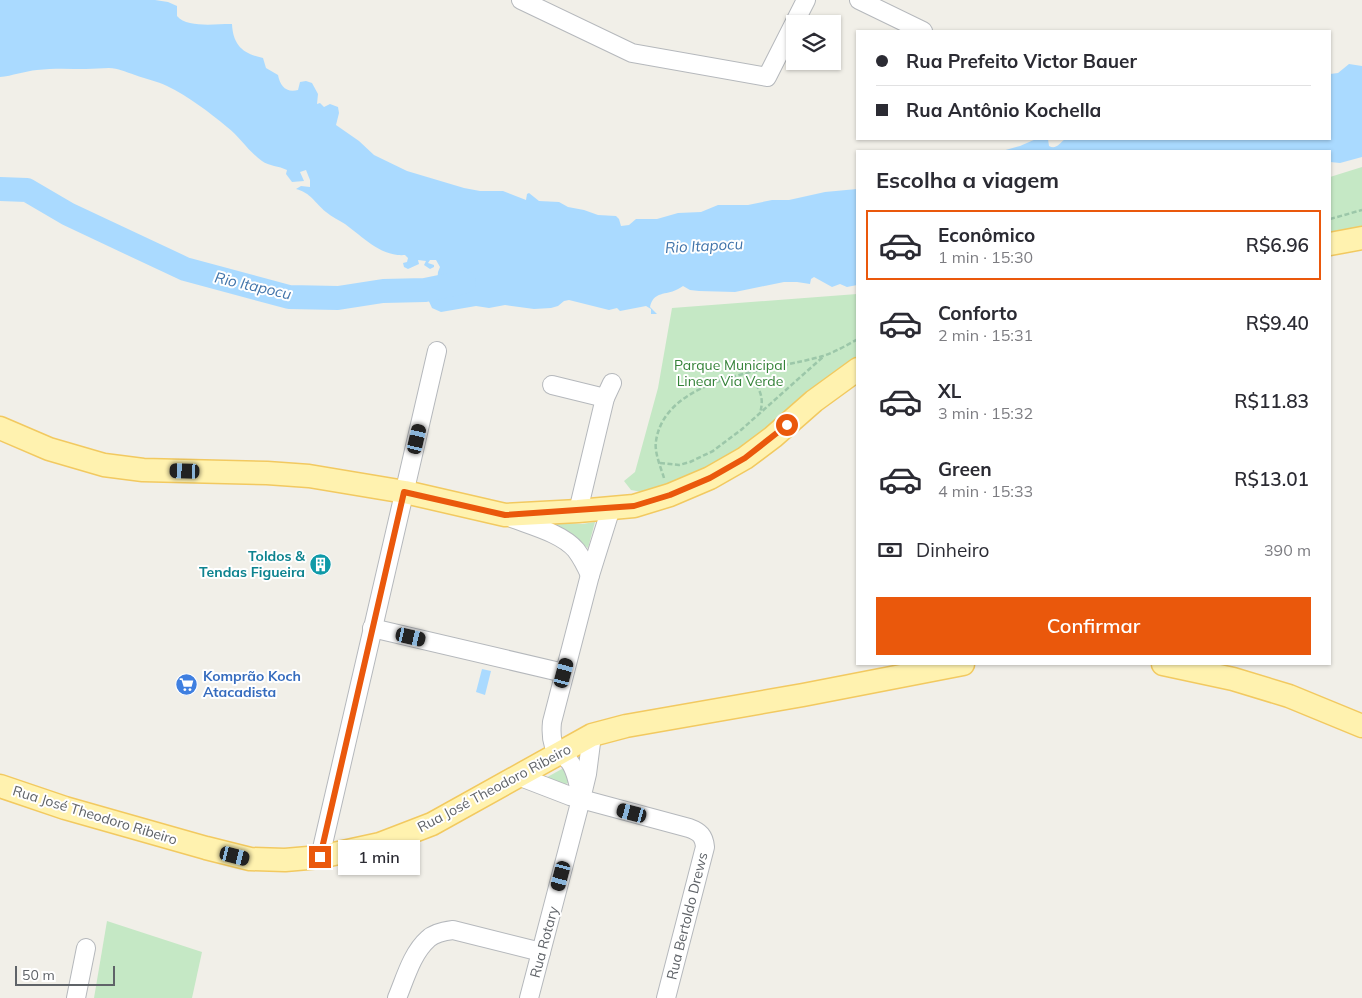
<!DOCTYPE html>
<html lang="pt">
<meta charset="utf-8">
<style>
body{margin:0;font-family:Mulish,sans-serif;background:#f2f2f3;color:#2b2b33;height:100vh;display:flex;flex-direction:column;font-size:19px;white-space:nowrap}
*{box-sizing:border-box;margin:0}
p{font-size:16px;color:#7c7c81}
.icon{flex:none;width:28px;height:28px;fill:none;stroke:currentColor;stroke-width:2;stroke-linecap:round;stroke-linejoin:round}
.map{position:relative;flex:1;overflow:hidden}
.side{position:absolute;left:856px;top:150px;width:475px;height:515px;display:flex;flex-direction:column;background:#fff;border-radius:0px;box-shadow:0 1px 4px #0004}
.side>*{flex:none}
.banner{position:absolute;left:856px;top:30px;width:475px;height:110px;border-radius:0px;box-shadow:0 1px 4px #0004;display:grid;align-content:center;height:110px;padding:0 20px;background:#fff}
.buttons{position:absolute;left:786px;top:15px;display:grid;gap:10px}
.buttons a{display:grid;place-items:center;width:55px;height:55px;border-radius:0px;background:#fff;box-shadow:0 1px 4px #0004;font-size:25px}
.scale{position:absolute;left:15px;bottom:12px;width:100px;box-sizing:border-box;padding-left:5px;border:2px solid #5f6368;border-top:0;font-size:14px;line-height:18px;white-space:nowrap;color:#5f6368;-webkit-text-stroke:4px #fff;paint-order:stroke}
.end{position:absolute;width:22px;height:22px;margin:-11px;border:6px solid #ea580c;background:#fff;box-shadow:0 0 0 2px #fff}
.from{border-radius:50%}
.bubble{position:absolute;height:35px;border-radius:0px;background:#fff;box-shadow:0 1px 4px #0004;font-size:16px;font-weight:600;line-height:35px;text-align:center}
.car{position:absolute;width:15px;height:30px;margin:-15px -8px;border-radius:6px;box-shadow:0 0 4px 1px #0007;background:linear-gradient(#222 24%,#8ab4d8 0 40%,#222 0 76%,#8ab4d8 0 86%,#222 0)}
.banner b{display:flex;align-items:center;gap:18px;height:48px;font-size:19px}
.banner b+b{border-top:1px solid #e1e1e2}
.banner i{width:12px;height:12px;background:#2b2b33}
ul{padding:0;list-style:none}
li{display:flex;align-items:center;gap:15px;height:70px;margin:0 10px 8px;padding:0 10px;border:2px solid transparent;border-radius:0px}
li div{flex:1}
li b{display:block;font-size:19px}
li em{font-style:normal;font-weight:600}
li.selected{border-color:#ea580c}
li>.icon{width:45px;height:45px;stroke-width:1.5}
h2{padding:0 20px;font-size:22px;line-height:60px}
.pay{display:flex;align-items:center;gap:12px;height:55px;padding:0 20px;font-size:19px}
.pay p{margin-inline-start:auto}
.button{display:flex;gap:10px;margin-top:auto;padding:10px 20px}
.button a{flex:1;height:58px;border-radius:0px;background:#ea580c;color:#fff;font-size:20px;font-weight:600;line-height:58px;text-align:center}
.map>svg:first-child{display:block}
.green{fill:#c5e8c5}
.water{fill:#aadaff}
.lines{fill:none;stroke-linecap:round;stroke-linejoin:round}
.river{stroke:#aadaff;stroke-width:24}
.minor-casing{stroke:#b5b8bc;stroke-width:20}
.major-casing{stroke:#f2c960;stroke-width:25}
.path{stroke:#9cc7a9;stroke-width:2.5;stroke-dasharray:5 2.5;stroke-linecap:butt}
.minor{stroke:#fff;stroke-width:18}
.major{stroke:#fff2af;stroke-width:22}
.route{stroke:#ea580c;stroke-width:6}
.labels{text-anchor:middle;stroke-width:4;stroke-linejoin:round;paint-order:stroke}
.park-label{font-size:14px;fill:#348238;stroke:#fff}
.culture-label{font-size:14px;font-weight:bold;fill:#0d838f;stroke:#fff;text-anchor:end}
.shop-label{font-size:14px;font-weight:bold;fill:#366cbe;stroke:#fff;text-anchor:start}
.street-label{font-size:14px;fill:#5f6368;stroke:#fff}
.water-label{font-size:15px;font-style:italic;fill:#4174aa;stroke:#fff}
</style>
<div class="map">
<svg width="1362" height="998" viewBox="0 0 1362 998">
<rect width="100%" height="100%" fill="#f1efe8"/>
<!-- green -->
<g class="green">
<path d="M1362,167v62l-32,7v-59z"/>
<path d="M857,294v66l-86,69 -64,40 -60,24 -16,-3 -7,-9 11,-9 23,-84 14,-80z"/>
<path d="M550,522l32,2 13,-2 -7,26 -12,-9 -25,-13z"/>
<path d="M569,765v17l-7,5 -20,-7z"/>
<path d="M107,921l95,31 -10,46h-98z"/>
</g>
<!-- water -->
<g class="water">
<path d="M0,0h155l13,2 9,4v10c10,12 38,8 53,8h2c1,21 11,30 31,34l3,10 12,7c2,11 8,18 20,15l2,-8 6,-1 6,2 6,11 -1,10 3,-1 4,4 6,-3 8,3 1,6 -3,12 23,16 15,14 33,16 57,17 16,3h23l23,9 1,-6 2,-1 10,8 20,1 9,5 16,3 14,5 18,1 3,3 2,7 8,-1 7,-6h21l21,-6 23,-1 17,-7h30l24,-5h17l36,-8 32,-3v96l-10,2 -7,-3 -8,3 -18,-10 -3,2 -1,5 -13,-2h-13l-49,10 -36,-1 -9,-1 -7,-4c-2,1 -4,3 -7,4 -9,5 -23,1 -26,17l7,7h-6v-5l-5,-3 -26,5 -3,-3 -8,2 -40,-10 -5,1 -6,5 -7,2 -17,1 -29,-4 -16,3 -13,-2 -35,6 -9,-4 -5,-11 10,-14 1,-11 2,-5 -4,-7h-6l-2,3 6,2v2l-4,2 -6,-4 2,-4 -8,-1 1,4 -11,5 -4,-2 -1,-4 4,-1 1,-4 -3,-3c-24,2 -42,-18 -60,-31 -6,-4 -13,-7 -19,-12 -12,-10 -15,-19 -30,-23l5,-3 9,1v-7l-4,-10 -6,2 4,9 -12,1 -6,-8 1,-4c-8,-4 -18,-4 -25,-9 -14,-10 -22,-24 -35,-34 -18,-15 -39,-31 -60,-41 -10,-5 -21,-7 -32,-11 -9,-3 -17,-7 -26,-7 -7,0 -15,1 -23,1 -16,0 -32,-1 -49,1 -12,1 -25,6 -37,7z"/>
<path d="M1349,64l13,2v91l-22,6 -10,-1v-11h-328l18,-5 16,-7h12l1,7c7,4 11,-3 16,-7h265v-65l8,-1z"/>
<path d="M482,669l9,2 -6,24 -9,-3z"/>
</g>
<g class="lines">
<!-- river -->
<path class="river" d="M0,189l27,1 41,24 117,55 104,28 49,1 45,-7 42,-1 39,-8"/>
<defs>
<g id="minor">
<path d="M521,0l111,53 135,24 39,-77"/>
<path d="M859,0l64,31"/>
<path d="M552,385l53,13"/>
<path d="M578,511l27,-113 7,-15"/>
<path d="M509,517c20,8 53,16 67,33 6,8 10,16 14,25"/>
<path d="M372,628l192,45"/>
<path d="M518,776l52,20 119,32c11,4 15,8 16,19l-39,151"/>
<path d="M581,799c-2,-12 -4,-28 -12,-38 -3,-4 -8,-5 -10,-7 -8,-8 -8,-22 -7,-32l38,-147 21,-67"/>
<path d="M320,857l117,-506"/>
<path d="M76,998l10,-50"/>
<path d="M397,998c8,-19 15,-45 31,-59 6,-6 17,-8 25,-9l88,22"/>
<path d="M529,998l52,-199 6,-25 5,-39"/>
</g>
<g id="major">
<path d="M1330,244l32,-6"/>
<path d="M0,428l49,21 55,16 39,5 124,3 42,3 96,16 100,23 73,-4 56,-5 36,-11 40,-17 35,-20 28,-21 41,-36 44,-32"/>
<path d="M1163,664l70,15 56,17 73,30"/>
<path d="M0,786l65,22 141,40 44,11 35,1 35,-3 60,-13 52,-20 160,-89 34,-9 177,-31 160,-31"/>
</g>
</defs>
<!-- minor casing -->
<use href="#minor" class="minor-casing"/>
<!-- major casing -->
<use href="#major" class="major-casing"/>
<!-- path -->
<g class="path">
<path d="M1330,219l32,-9"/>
<path d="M745,374c14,11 20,22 15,39"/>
<path d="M660,463l19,2 11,-3 23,-11 28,-21 83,-74"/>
<path d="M664,478c-3,-10 -10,-26 -8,-37 10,-66 117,-70 167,-85 12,-4 24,-11 35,-17"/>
</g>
<!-- minor -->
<use href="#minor" class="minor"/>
<!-- major -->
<use href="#major" class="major"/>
</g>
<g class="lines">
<!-- route -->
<path class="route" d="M320,857l84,-365 101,23 129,-9 36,-11 40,-17 35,-20 42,-33"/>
</g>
<!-- icons -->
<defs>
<symbol id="building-disc" viewBox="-11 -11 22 22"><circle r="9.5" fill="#0f9aa8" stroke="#fff"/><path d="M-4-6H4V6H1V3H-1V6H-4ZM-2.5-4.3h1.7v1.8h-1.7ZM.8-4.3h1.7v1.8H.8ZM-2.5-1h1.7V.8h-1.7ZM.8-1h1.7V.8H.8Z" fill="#fff"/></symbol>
<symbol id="supermarket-disc" viewBox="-11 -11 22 22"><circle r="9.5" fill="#3f7fe0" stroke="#fff"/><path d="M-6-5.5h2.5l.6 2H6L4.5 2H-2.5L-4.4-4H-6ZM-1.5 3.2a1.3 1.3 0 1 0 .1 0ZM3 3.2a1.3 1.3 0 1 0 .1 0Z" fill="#fff"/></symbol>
</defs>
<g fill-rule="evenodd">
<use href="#building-disc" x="308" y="552" width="25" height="25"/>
<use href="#supermarket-disc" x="174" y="672" width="25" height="25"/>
</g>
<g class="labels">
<!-- park labels -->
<g class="park-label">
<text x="730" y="370">Parque Municipal<tspan x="730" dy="16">Linear Via Verde</tspan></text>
</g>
<!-- culture labels -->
<g class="culture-label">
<text x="305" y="561">Toldos &amp;<tspan x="305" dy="16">Tendas Figueira</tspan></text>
</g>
<!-- shop labels -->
<g class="shop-label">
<text x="203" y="681">Komprão Koch<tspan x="203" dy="16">Atacadista</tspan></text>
</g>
<!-- street labels -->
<g class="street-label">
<text transform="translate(494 788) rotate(-28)" y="5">Rua José Theodoro Ribeiro</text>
<text transform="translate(95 815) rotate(17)" y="5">Rua José Theodoro Ribeiro</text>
<text transform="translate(687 916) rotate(-76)" y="5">Rua Bertoldo Drews</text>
<text transform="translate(544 942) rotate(-75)" y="5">Rua Rotary</text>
</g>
<!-- water labels -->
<g class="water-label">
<text transform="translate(704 246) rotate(-3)" y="5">Rio Itapocu</text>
<text transform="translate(253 286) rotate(13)" y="5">Rio Itapocu</text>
</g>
</g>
</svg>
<div class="buttons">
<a><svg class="icon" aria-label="layers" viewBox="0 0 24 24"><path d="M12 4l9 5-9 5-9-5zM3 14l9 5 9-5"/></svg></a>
</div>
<div class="scale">50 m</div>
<i class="end from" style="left:787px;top:425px"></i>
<i class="end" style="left:320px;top:857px"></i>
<div class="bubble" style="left:338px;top:840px;width:82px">1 min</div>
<i class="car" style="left:417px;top:439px;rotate:13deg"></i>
<i class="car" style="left:185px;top:471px;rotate:272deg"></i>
<i class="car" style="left:411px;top:637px;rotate:103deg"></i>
<i class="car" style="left:564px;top:673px;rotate:15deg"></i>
<i class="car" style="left:632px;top:813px;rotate:285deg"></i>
<i class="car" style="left:235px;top:856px;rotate:104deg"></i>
<i class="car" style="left:561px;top:876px;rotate:195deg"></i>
<div class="banner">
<b><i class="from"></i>Rua Prefeito Victor Bauer</b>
<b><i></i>Rua Antônio Kochella</b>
</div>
<section class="side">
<h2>Escolha a viagem</h2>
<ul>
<li class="selected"><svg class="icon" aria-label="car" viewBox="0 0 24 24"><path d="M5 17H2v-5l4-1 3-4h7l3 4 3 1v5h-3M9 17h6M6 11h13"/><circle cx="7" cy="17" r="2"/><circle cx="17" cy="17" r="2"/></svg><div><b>Econômico</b><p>1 min · 15:30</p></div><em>R$6.96</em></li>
<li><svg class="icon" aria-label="car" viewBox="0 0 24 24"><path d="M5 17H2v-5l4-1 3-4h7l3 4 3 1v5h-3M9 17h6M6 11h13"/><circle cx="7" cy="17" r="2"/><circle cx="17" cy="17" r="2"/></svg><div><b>Conforto</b><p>2 min · 15:31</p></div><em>R$9.40</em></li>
<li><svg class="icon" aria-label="car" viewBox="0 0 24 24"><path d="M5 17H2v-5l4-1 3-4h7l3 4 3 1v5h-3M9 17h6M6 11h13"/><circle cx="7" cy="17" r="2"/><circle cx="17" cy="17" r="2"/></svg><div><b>XL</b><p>3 min · 15:32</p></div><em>R$11.83</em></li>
<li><svg class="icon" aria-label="car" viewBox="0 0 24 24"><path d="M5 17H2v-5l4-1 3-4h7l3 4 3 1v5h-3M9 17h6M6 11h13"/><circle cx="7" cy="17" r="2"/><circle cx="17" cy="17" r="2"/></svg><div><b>Green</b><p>4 min · 15:33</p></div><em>R$13.01</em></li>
</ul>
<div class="pay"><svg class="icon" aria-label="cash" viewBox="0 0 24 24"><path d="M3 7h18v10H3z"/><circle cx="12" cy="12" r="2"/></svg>Dinheiro<p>390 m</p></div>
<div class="button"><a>Confirmar</a></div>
</section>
</div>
